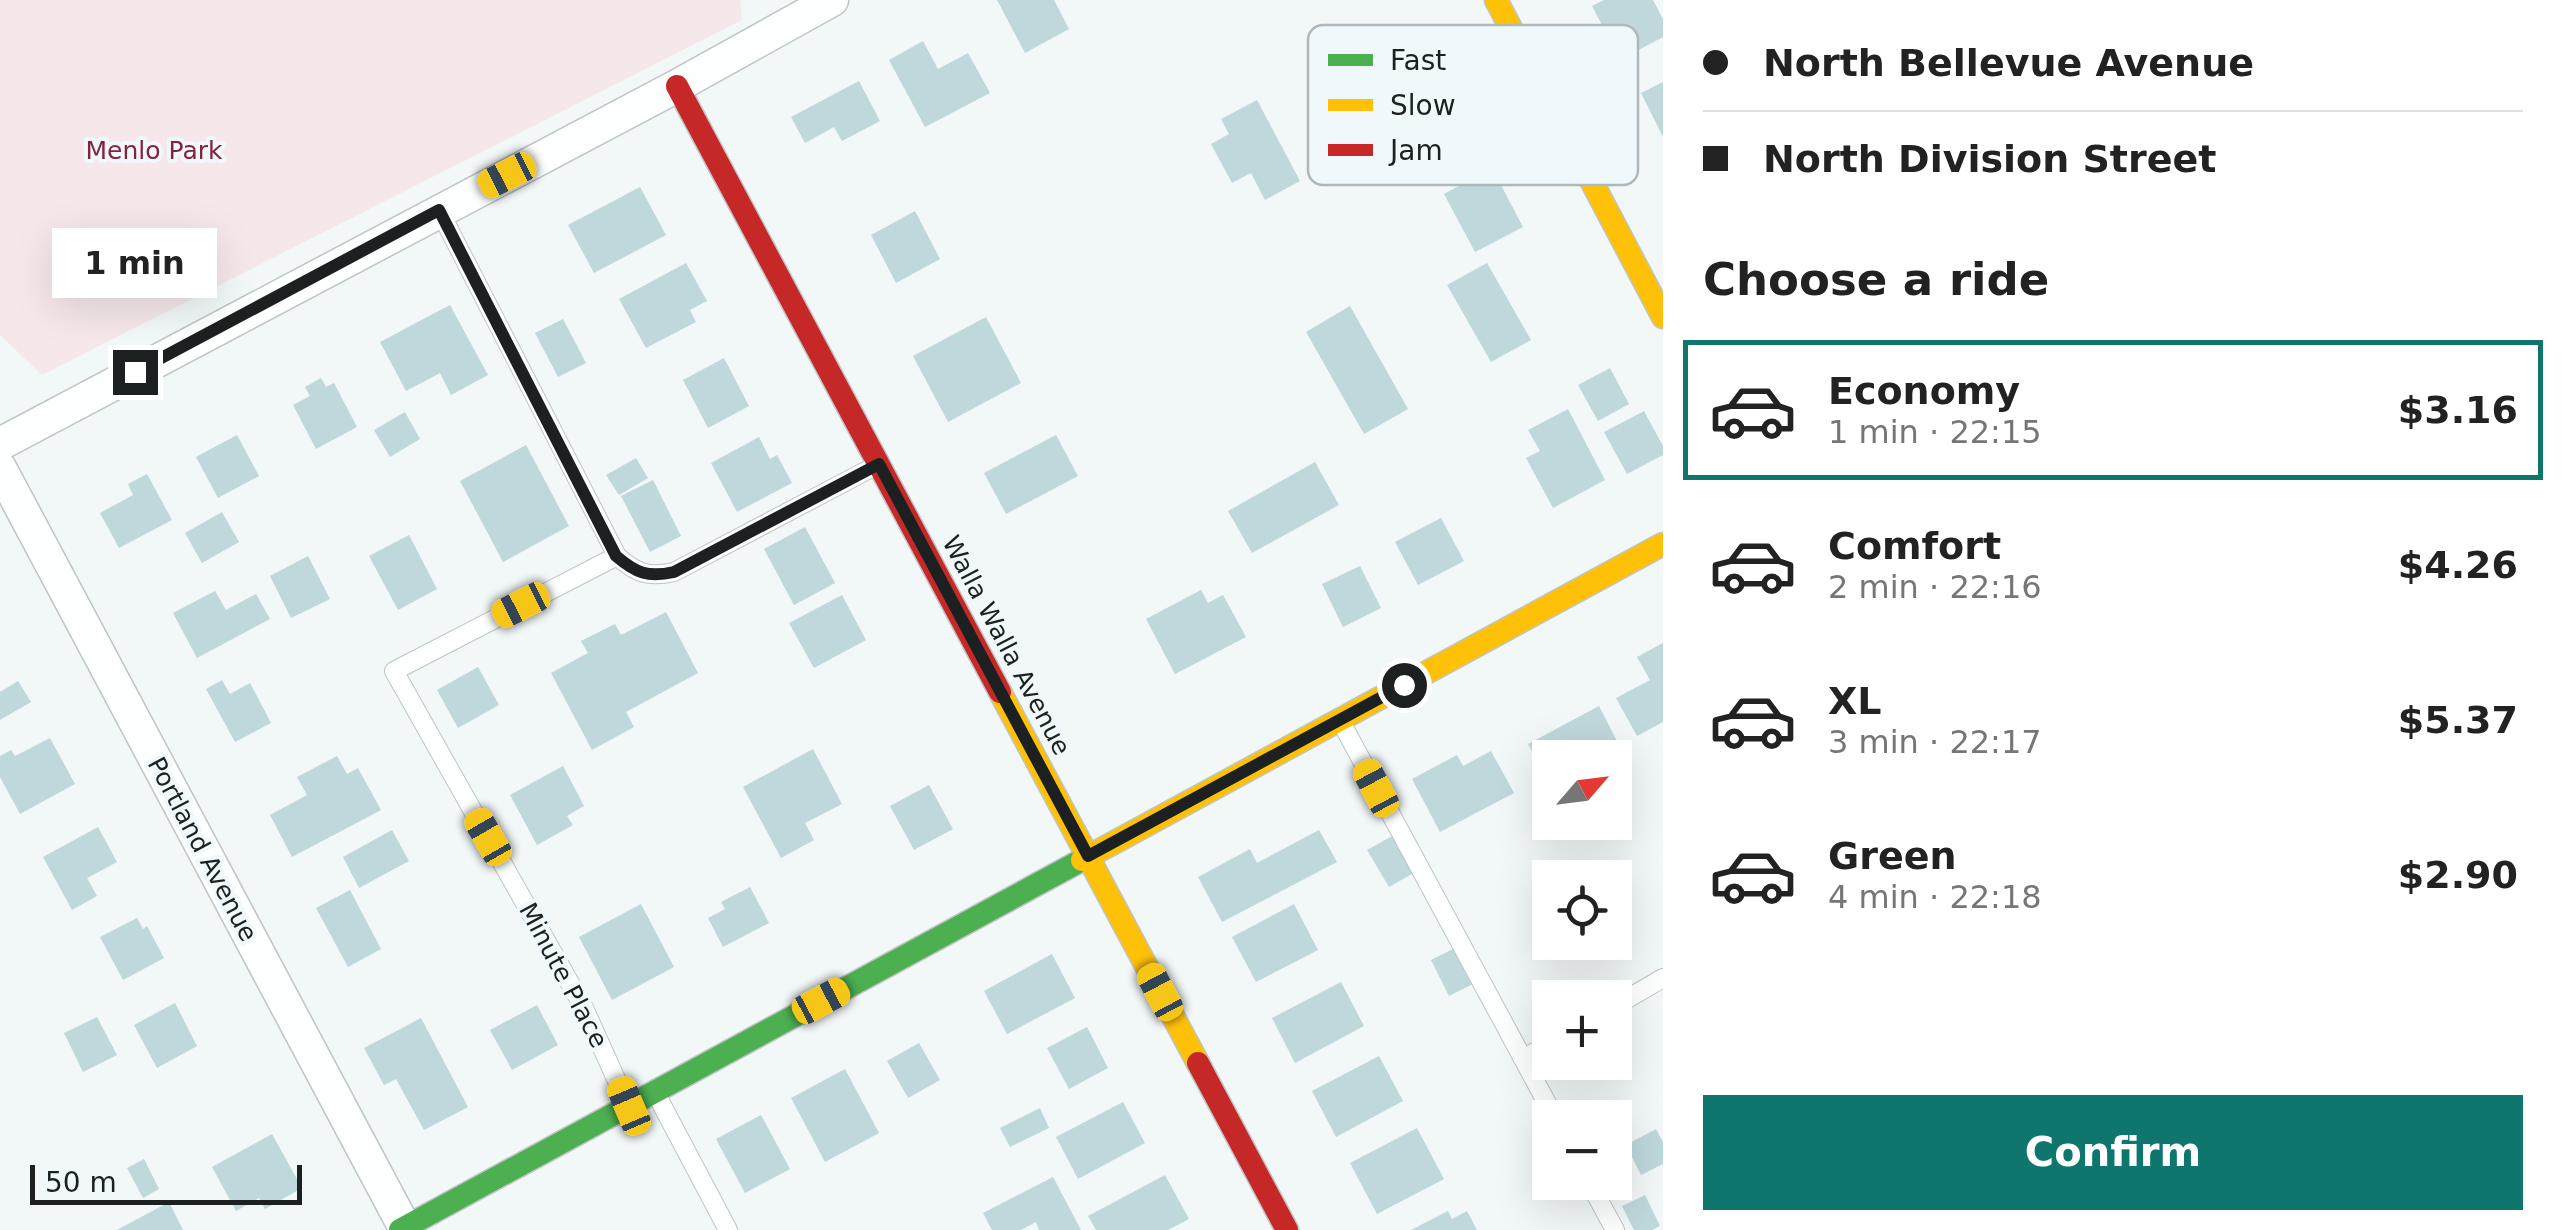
<!DOCTYPE html>
<meta charset="utf-8">
<style>
body{margin:0;font-family:"DejaVu Sans",sans-serif;background:#f6f6f6;color:#222;height:100vh;display:flex;flex-direction:column;font-size:38px;white-space:nowrap}
*{box-sizing:border-box;margin:0}
p{font-size:32px;color:#767676}
.icon{flex:none;width:55px;height:55px;fill:none;stroke:currentColor;stroke-width:2;stroke-linecap:round;stroke-linejoin:round}
.map{position:relative;flex:1;overflow:hidden}
.sheet{display:flex;flex-direction:column;background:#fff;width:900px}
.sheet>*{flex:none}
.hud{display:grid;align-content:center;height:220px;padding:0 40px;background:#fff}
.needle{width:65px;rotate:62deg}
.fabs{position:absolute;left:1532px;top:740px;display:grid;gap:20px}
.fabs a{display:grid;place-items:center;width:100px;height:100px;border-radius:0px;background:#fff;box-shadow:0 10px 40px #0002;font-size:50px}
.scale{position:absolute;left:30px;bottom:25px;width:272px;box-sizing:border-box;padding-left:10px;border:5px solid #1d2021;border-top:0;font-size:28px;line-height:35px;white-space:nowrap;color:#1d2021;-webkit-text-stroke:8px #eff8fa;paint-order:stroke}
.end{position:absolute;width:45px;height:45px;margin:-22px;border:12px solid #1d2021;background:#fff;box-shadow:0 0 0 5px #fff}
.from{border-radius:50%}
.bubble{position:absolute;height:70px;border-radius:0px;background:#fff;box-shadow:0 10px 40px #0002;font-size:32px;font-weight:700;line-height:70px;text-align:center}
.car{position:absolute;width:30px;height:60px;margin:-30px -15px;border-radius:12px;box-shadow:0 0 8px 2px #0007;background:linear-gradient(#f5c518 24%,#345 0 40%,#f5c518 0 76%,#345 0 86%,#f5c518 0)}
.hud b{display:flex;align-items:center;gap:35px;height:95px;font-size:38px}
.hud b+b{border-top:2px solid #e0e0e0}
.hud i{width:25px;height:25px;background:#222}
ul{padding:0;list-style:none}
li{display:flex;align-items:center;gap:30px;height:140px;margin:0 20px 15px;padding:0 20px;border:5px solid transparent;border-radius:0px}
li div{flex:1}
li b{display:block;font-size:38px}
li em{font-style:normal;font-weight:700}
li.current{border-color:#0f766e}
li>.icon{width:90px;height:90px;stroke-width:1.5}
h2{padding:0 40px;font-size:45px;line-height:120px}
.action{display:flex;gap:20px;margin-top:auto;padding:20px 40px}
.action a{flex:1;height:115px;border-radius:0px;background:#0f766e;color:#fff;font-size:40px;font-weight:700;line-height:115px;text-align:center}
main{display:flex;flex:1;min-height:0}
.map>svg:first-child{display:block}
.green{fill:#f6e8ea}
.building{fill:#bfd8dc}
.lines{fill:none;stroke-linecap:round;stroke-linejoin:round}
.lane-casing{stroke:#c0c4c4;stroke-width:20}
.street-casing{stroke:#c0c4c4;stroke-width:35}
.fast-casing{stroke:#c0c4c4;stroke-width:25}
.slow-casing{stroke:#c0c4c4;stroke-width:25}
.jam-casing{stroke:#c0c4c4;stroke-width:25}
.lane{stroke:#fdfefe;stroke-width:18}
.street{stroke:#fdfefe;stroke-width:32}
.fast{stroke:#4caf50;stroke-width:22}
.slow{stroke:#ffc107;stroke-width:22}
.jam{stroke:#c62828;stroke-width:22}
.route{stroke:#1d2021;stroke-width:12}
.labels{text-anchor:middle;stroke-width:8;stroke-linejoin:round;paint-order:stroke}
.park-label{font-size:25px;fill:#89213c;stroke:#eff8fa}
.street-label{font-size:25px;fill:#1d2021;stroke:#eff8fa}
.key{fill:#eff8fa;stroke:#b0b7b9;stroke-width:2.5}
.key-label{font-size:28px;fill:#1d2021}
</style>
<main>
<div class="map">
<svg width="1663" height="1230" viewBox="0 0 1663 1230">
<rect width="100%" height="100%" fill="#f2f7f7"/>
<!-- green -->
<path class="green" d="M0,0h740l2,20 -700,355 -42,-40z"/>
<!-- building -->
<g class="building">
<path d="M997,0h57l15,29 -44,24z"/>
<path d="M1604,0h49l10,19v18l-34,18 -16,-30 -9,4 -12,-23z"/>
<path d="M923,41l15,28 30,-16 22,40 -65,34 -36,-67z"/>
<path d="M859,81l21,40 -38,20 -8,-14 -29,16 -14,-26z"/>
<path d="M1663,82v55l-22,-44z"/>
<path d="M1257,100l43,81 -35,19 -14,-27 -19,10 -21,-39 18,-10 -8,-15z"/>
<path d="M1492,168l31,59 -48,25 -31,-58z"/>
<path d="M640,187l26,48 -72,38 -26,-48z"/>
<path d="M915,211l25,48 -44,24 -25,-48z"/>
<path d="M686,263l21,38 -17,9 6,12 -50,26 -27,-49z"/>
<path d="M1487,263l44,77 -40,22 -44,-77z"/>
<path d="M450,305l38,70 -37,20 -11,-22 -34,18 -26,-49z"/>
<path d="M1350,306l58,103 -44,25 -58,-102z"/>
<path d="M986,317l35,66 -73,39 -35,-66z"/>
<path d="M563,319l23,44 -28,14 -23,-44z"/>
<path d="M724,358l25,48 -41,22 -25,-48z"/>
<path d="M1610,368l19,36 -31,17 -20,-36z"/>
<path d="M321,378l5,9 8,-4 23,44 -41,22 -23,-44 17,-9 -5,-9z"/>
<path d="M1568,409l37,71 -52,28 -27,-50 14,-7 -12,-21z"/>
<path d="M1644,411l19,35v9l-36,19 -23,-42z"/>
<path d="M405,412l15,27 -30,18 -16,-27z"/>
<path d="M237,435l22,41 -41,22 -22,-41z"/>
<path d="M1056,435l22,41 -72,38 -22,-41z"/>
<path d="M759,437l11,22 7,-4 15,28 -55,29 -26,-49z"/>
<path d="M526,445l43,81 -66,36 -43,-81z"/>
<path d="M636,458l12,20 -29,17 -13,-20z"/>
<path d="M1315,462l24,43 -87,48 -24,-42z"/>
<path d="M147,474l25,46 -53,28 -19,-35 33,-18 -5,-11z"/>
<path d="M653,480l28,56 -31,16 -29,-56z"/>
<path d="M222,512l17,30 -37,21 -17,-30z"/>
<path d="M1441,518l23,43 -46,24 -23,-43z"/>
<path d="M805,527l30,56 -41,22 -30,-56z"/>
<path d="M409,535l28,54 -39,21 -29,-54z"/>
<path d="M308,556l22,43 -39,19 -21,-42z"/>
<path d="M1360,566l21,42 -38,19 -21,-43z"/>
<path d="M1201,590l7,13 15,-8 23,42 -71,37 -29,-55z"/>
<path d="M215,591l11,19 30,-16 14,25 -73,39 -24,-45z"/>
<path d="M842,595l24,45 -52,28 -25,-45z"/>
<path d="M666,612l32,61 -72,39 8,15 -42,23 -41,-77 37,-20 -7,-12 34,-17 6,11z"/>
<path d="M1663,643v79l-26,14 -21,-38 34,-18 -13,-23z"/>
<path d="M478,667l21,38 -41,23 -21,-38z"/>
<path d="M222,680l8,14 20,-11 21,40 -36,19 -29,-53z"/>
<path d="M18,681l13,21 -31,18v-28z"/>
<path d="M1599,706l22,43 -15,9h-56v28l-22,-42z"/>
<path d="M50,738l25,46 -55,30 -20,-37v-21l11,-6 4,6z"/>
<path d="M813,749l29,55 -37,19 9,17 -33,18 -38,-71z"/>
<path d="M1491,751l23,42 -74,39 -28,-53 45,-24 6,11z"/>
<path d="M337,756l10,18 11,-6 23,42 -89,47 -22,-42 37,-20 -10,-18z"/>
<path d="M563,766l21,40 -17,10 6,9 -36,20 -27,-50z"/>
<path d="M929,785l24,44 -39,21 -24,-44z"/>
<path d="M98,827l19,35 -30,16 10,18 -25,14 -29,-53z"/>
<path d="M392,830l17,31 -50,27 -16,-31z"/>
<path d="M1319,830l18,32 -115,60 -24,-45 52,-28 7,14z"/>
<path d="M1396,834l21,37 -28,16 -22,-37z"/>
<path d="M750,887l19,36 -46,24 -15,-29 17,-9 -4,-7z"/>
<path d="M350,890l31,59 -33,18 -32,-59z"/>
<path d="M641,904l33,63 -62,33 -33,-63z"/>
<path d="M1294,904l24,46 -62,32 -24,-45z"/>
<path d="M137,918l6,11 4,-3 17,32 -41,22 -23,-43z"/>
<path d="M1457,947l18,36 -26,13 -18,-36z"/>
<path d="M1052,954l23,44 -68,36 -23,-43z"/>
<path d="M1341,982l23,44 -69,37 -23,-45z"/>
<path d="M175,1003l22,43 -40,22 -23,-43z"/>
<path d="M537,1005l21,40 -46,25 -22,-40z"/>
<path d="M97,1017l20,38 -34,17 -19,-39z"/>
<path d="M421,1018l47,89 -44,23 -28,-51 -12,6 -20,-37z"/>
<path d="M1087,1027l21,41 -39,21 -22,-41z"/>
<path d="M919,1043l21,37 -32,18 -21,-37z"/>
<path d="M1379,1056l24,45 -67,36 -24,-46z"/>
<path d="M845,1069l34,64 -54,29 -34,-64z"/>
<path d="M1123,1102l22,41 -67,36 -22,-42z"/>
<path d="M1040,1108l9,20 -39,19 -10,-19z"/>
<path d="M761,1115l29,54 -45,24 -29,-54z"/>
<path d="M1417,1128l27,51 -67,35 -27,-51z"/>
<path d="M1656,1129l7,13v22l-22,11 -15,-30z"/>
<path d="M272,1134l30,54 -37,21 -6,-11 -23,13 -24,-44z"/>
<path d="M144,1159l15,30 -16,9 -16,-30z"/>
<path d="M1165,1175l24,44 -21,11h-72l-8,-14z"/>
<path d="M1053,1177l28,53h-42l-3,-8 -15,8h-29l-9,-17z"/>
<path d="M1645,1195l15,31 -8,4h-18l-12,-24z"/>
<path d="M169,1202l14,28h-66z"/>
<path d="M1448,1211l4,8 15,-8 10,19h-66z"/>
</g>
<g class="lines">
<defs>
<g id="lane">
<path d="M439,210l178,346 -223,115 190,337 43,95"/>
<path d="M617,556c19,17 31,22 57,16l205,-108"/>
<path d="M1341,722l214,396"/>
<path d="M1615,1006l48,-28"/>
<path d="M1523,1059l27,-16"/>
<path d="M655,1092l73,138"/>
<path d="M1589,1182l26,48"/>
</g>
<g id="street">
<path d="M0,444l677,-358 155,-86"/>
<path d="M0,468l406,762"/>
</g>
<path id="fast" d="M400,1230l682,-370"/>
<g id="slow">
<path d="M1496,0l167,317"/>
<path d="M1000,692l198,371"/>
<path d="M1082,860l581,-316"/>
</g>
<g id="jam">
<path d="M677,86l323,606"/>
<path d="M1198,1063l89,167"/>
</g>
</defs>
<!-- lane casing -->
<use href="#lane" class="lane-casing"/>
<!-- street casing -->
<use href="#street" class="street-casing"/>
<!-- fast casing -->
<use href="#fast" class="fast-casing"/>
<!-- slow casing -->
<use href="#slow" class="slow-casing"/>
<!-- jam casing -->
<use href="#jam" class="jam-casing"/>
<!-- lane -->
<use href="#lane" class="lane"/>
<!-- street -->
<use href="#street" class="street"/>
<!-- fast -->
<use href="#fast" class="fast"/>
<!-- slow -->
<use href="#slow" class="slow"/>
<!-- jam -->
<use href="#jam" class="jam"/>
</g>
<g class="lines">
<!-- route -->
<path class="route" d="M135,372l304,-162 177,346c20,17 32,22 58,16l205,-108 209,392 316,-171"/>
</g>
<g class="labels">
<!-- park labels -->
<g class="park-label">
<text x="154" y="159">Menlo Park</text>
</g>
<!-- street labels -->
<g class="street-label">
<text transform="translate(1007 645) rotate(62)" y="9">Walla Walla Avenue</text>
<text transform="translate(203 849) rotate(62)" y="9">Portland Avenue</text>
<text transform="translate(564 975) rotate(62)" y="9">Minute Place</text>
</g>
</g>
<!-- legend -->
<rect x="1308" y="25" width="330" height="160" rx="15" class="key"/>
<rect x="1328" y="54" width="45" height="12" fill="#4caf50"/>
<rect x="1328" y="99" width="45" height="12" fill="#ffc107"/>
<rect x="1328" y="144" width="45" height="12" fill="#c62828"/>
<g class="key-label">
<text x="1390" y="70">Fast</text>
<text x="1390" y="115">Slow</text>
<text x="1390" y="160">Jam</text>
</g>
</svg>
<div class="fabs">
<a><svg class="needle" viewBox="-14 -14 28 28"><path d="M0-13l5 13h-10z" fill="#e53935"/><path d="M0 13l5-13h-10z" fill="#767676"/></svg></a>
<a><svg class="icon" aria-label="locate" viewBox="0 0 24 24"><circle cx="12" cy="12" r="6"/><path d="M12 2v4M12 18v4M2 12h4M18 12h4"/></svg></a>
<a>+</a>
<a>−</a>
</div>
<div class="scale">50 m</div>
<i class="end from" style="left:1404px;top:685px"></i>
<i class="end" style="left:135px;top:372px"></i>
<div class="bubble" style="left:52px;top:228px;width:165px">1 min</div>
<i class="car" style="left:507px;top:175px;rotate:243deg"></i>
<i class="car" style="left:521px;top:605px;rotate:243deg"></i>
<i class="car" style="left:1376px;top:788px;rotate:332deg"></i>
<i class="car" style="left:488px;top:837px;rotate:330deg"></i>
<i class="car" style="left:1160px;top:992px;rotate:332deg"></i>
<i class="car" style="left:821px;top:1001px;rotate:62deg"></i>
<i class="car" style="left:629px;top:1106px;rotate:337deg"></i>
</div>
<section class="sheet">
<div class="hud">
<b><i class="from"></i>North Bellevue Avenue</b>
<b><i></i>North Division Street</b>
</div>
<h2>Choose a ride</h2>
<ul>
<li class="current"><svg class="icon" aria-label="car" viewBox="0 0 24 24"><path d="M5 17H2v-5l4-1 3-4h7l3 4 3 1v5h-3M9 17h6M6 11h13"/><circle cx="7" cy="17" r="2"/><circle cx="17" cy="17" r="2"/></svg><div><b>Economy</b><p>1 min · 22:15</p></div><em>$3.16</em></li>
<li><svg class="icon" aria-label="car" viewBox="0 0 24 24"><path d="M5 17H2v-5l4-1 3-4h7l3 4 3 1v5h-3M9 17h6M6 11h13"/><circle cx="7" cy="17" r="2"/><circle cx="17" cy="17" r="2"/></svg><div><b>Comfort</b><p>2 min · 22:16</p></div><em>$4.26</em></li>
<li><svg class="icon" aria-label="car" viewBox="0 0 24 24"><path d="M5 17H2v-5l4-1 3-4h7l3 4 3 1v5h-3M9 17h6M6 11h13"/><circle cx="7" cy="17" r="2"/><circle cx="17" cy="17" r="2"/></svg><div><b>XL</b><p>3 min · 22:17</p></div><em>$5.37</em></li>
<li><svg class="icon" aria-label="car" viewBox="0 0 24 24"><path d="M5 17H2v-5l4-1 3-4h7l3 4 3 1v5h-3M9 17h6M6 11h13"/><circle cx="7" cy="17" r="2"/><circle cx="17" cy="17" r="2"/></svg><div><b>Green</b><p>4 min · 22:18</p></div><em>$2.90</em></li>
</ul>
<div class="action"><a>Confirm</a></div>
</section>
</main>
